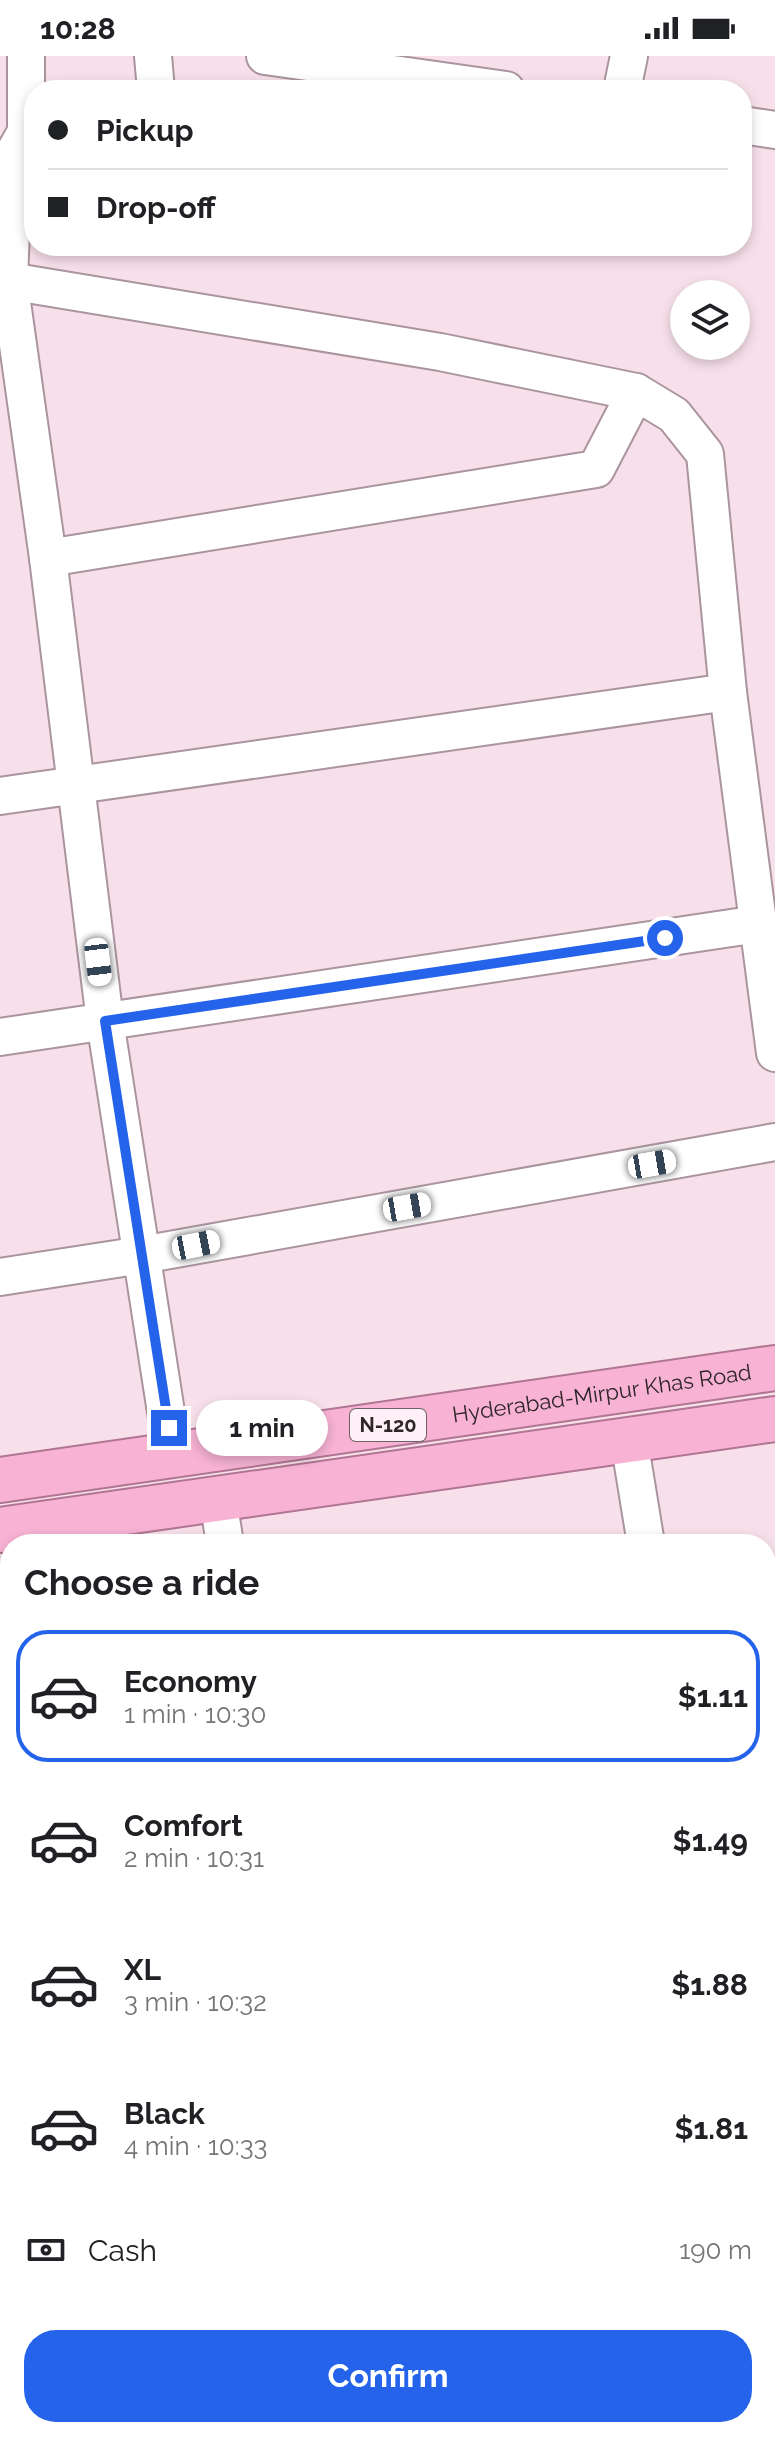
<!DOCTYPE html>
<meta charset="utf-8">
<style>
body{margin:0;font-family:Raleway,sans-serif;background:#f2f2f2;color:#202124;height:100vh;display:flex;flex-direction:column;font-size:30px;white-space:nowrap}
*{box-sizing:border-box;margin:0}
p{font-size:26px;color:#757577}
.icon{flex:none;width:44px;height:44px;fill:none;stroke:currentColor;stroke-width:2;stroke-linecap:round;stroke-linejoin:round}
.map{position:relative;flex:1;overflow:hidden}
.drawer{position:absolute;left:0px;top:1478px;width:776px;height:904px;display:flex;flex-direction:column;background:#fff;border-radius:32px 32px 0 0;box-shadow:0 4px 12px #0003}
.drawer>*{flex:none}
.banner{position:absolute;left:24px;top:24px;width:728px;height:176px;border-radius:32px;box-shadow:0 4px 12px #0003;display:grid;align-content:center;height:176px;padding:0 24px;background:#fff}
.buttons{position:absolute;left:670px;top:224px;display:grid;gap:16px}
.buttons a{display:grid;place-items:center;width:80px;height:80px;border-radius:50%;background:#fff;box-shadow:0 4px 12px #0003;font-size:40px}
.end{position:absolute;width:36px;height:36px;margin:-18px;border:10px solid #2563eb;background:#fff;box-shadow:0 0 0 4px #fff}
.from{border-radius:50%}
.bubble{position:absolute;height:56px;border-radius:28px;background:#fff;box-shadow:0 4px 12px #0003;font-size:26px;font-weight:700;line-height:56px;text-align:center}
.car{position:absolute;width:24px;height:48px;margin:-24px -12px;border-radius:10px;box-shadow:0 0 6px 2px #0007;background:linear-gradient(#fff 24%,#345 0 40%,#fff 0 76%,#345 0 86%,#fff 0)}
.banner b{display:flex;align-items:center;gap:28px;height:76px;font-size:30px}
.banner b+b{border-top:2px solid #e0e0e0}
.banner i{width:20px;height:20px;background:#202124}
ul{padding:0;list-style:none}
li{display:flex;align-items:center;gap:24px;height:132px;margin:0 16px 12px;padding:0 8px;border:4px solid transparent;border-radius:32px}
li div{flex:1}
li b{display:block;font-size:30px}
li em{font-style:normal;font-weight:700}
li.selected{border-color:#2563eb}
li>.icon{width:72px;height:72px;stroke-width:1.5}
h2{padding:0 24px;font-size:36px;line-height:96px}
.pay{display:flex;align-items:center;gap:20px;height:88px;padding:0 24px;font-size:30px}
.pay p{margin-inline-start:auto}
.button{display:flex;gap:16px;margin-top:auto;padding:16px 24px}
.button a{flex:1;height:92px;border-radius:32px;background:#2563eb;color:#fff;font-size:32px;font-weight:700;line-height:92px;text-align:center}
.status{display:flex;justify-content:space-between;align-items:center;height:56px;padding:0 40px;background:#fff;direction:ltr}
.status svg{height:22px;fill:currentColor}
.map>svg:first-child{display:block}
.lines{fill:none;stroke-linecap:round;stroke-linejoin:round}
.minor-casing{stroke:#aa959f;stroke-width:40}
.trunk-casing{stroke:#b07592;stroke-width:48}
.minor{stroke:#fff;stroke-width:36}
.trunk{stroke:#f7b2d4;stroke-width:44}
.route{stroke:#2563eb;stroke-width:10}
.labels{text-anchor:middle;stroke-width:8;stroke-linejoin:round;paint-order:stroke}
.shield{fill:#fef0f6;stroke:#6d6367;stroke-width:2}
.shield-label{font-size:20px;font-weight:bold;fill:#2f262a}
.street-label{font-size:22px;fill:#2f262a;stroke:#fef0f6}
</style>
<div class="status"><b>10:28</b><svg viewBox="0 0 49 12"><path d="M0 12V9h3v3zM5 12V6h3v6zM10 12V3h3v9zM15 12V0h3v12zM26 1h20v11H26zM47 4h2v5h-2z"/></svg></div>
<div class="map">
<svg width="775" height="2382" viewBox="0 0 775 2382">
<rect width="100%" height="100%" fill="#f7e0ea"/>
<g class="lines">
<defs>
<g id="minor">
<path d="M26,0v76l-12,21 -5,128 39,277 57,463 68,436"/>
<path d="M153,0l3,34"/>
<path d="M265,0l241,34"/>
<path d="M622,34l7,-34"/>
<path d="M742,69l33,5"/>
<path d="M9,225l431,71 196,40 38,23 31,39 23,238 47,361"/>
<path d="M48,502l548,-89 40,-77"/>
<path d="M0,740l728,-104"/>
<path d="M0,981l758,-113"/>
<path d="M0,1221l142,-22 633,-113"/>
<path d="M629,1384l17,104"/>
<path d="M218,1443l7,45"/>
<path d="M766,1603l9,-1"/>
<path d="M0,1711l10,-2"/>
<path d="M766,1742l9,-2"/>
<path d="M0,1854l10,-1"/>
<path d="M766,1941l9,-1"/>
<path d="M0,2051l10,-1"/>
<path d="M766,2232l9,-1"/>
<path d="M0,2253l10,-1"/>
<path d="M766,2266l9,59"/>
<path d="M341,2372l2,10"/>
<path d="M550,2382l65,-10"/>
</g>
<g id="trunk">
<path id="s1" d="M0,1424l775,-112"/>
<path d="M0,1474l775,-111"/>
</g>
</defs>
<!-- minor casing -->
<use href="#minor" class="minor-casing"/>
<!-- trunk casing -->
<use href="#trunk" class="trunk-casing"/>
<!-- minor -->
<use href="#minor" class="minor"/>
<!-- trunk -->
<use href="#trunk" class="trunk"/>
</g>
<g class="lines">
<!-- route -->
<path class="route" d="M169,1372l-64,-407 560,-83"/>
</g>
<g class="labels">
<!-- shield labels -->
<rect class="shield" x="350" y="1353" width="76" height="32" rx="6"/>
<g class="shield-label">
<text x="388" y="1376">N-120</text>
</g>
<!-- street labels -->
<g class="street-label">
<text dy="8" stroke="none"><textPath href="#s1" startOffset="608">Hyderabad-Mirpur Khas Road</textPath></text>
</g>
</g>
</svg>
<div class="buttons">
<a><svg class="icon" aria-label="layers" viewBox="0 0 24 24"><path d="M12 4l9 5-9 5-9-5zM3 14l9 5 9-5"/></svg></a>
</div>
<i class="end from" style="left:665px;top:882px"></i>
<i class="end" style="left:169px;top:1372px"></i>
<div class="bubble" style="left:196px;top:1344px;width:132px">1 min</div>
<i class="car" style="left:98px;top:906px;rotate:173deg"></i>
<i class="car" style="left:652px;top:1108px;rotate:80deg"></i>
<i class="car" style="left:407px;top:1151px;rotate:80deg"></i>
<i class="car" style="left:196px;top:1189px;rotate:79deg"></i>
<div class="banner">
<b><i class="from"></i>Pickup</b>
<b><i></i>Drop-off</b>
</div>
<section class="drawer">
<h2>Choose a ride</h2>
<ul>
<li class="selected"><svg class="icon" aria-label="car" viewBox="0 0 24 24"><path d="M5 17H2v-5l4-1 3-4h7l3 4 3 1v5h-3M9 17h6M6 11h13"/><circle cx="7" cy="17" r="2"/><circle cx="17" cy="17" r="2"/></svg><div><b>Economy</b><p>1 min · 10:30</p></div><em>$1.11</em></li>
<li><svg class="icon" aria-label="car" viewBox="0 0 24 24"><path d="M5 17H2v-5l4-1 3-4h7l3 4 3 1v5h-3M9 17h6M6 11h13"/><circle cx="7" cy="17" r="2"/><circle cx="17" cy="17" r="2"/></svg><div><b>Comfort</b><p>2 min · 10:31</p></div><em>$1.49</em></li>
<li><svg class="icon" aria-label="car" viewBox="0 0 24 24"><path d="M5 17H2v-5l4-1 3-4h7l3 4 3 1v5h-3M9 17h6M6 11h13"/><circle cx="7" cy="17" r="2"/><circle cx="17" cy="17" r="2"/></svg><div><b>XL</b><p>3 min · 10:32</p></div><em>$1.88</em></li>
<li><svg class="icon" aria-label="car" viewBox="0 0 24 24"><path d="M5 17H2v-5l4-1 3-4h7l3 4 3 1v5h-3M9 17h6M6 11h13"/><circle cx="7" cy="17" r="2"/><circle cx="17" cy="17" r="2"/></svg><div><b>Black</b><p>4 min · 10:33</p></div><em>$1.81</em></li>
</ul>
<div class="pay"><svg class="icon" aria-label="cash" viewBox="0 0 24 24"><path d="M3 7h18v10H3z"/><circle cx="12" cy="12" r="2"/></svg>Cash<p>190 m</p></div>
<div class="button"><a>Confirm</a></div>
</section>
</div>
